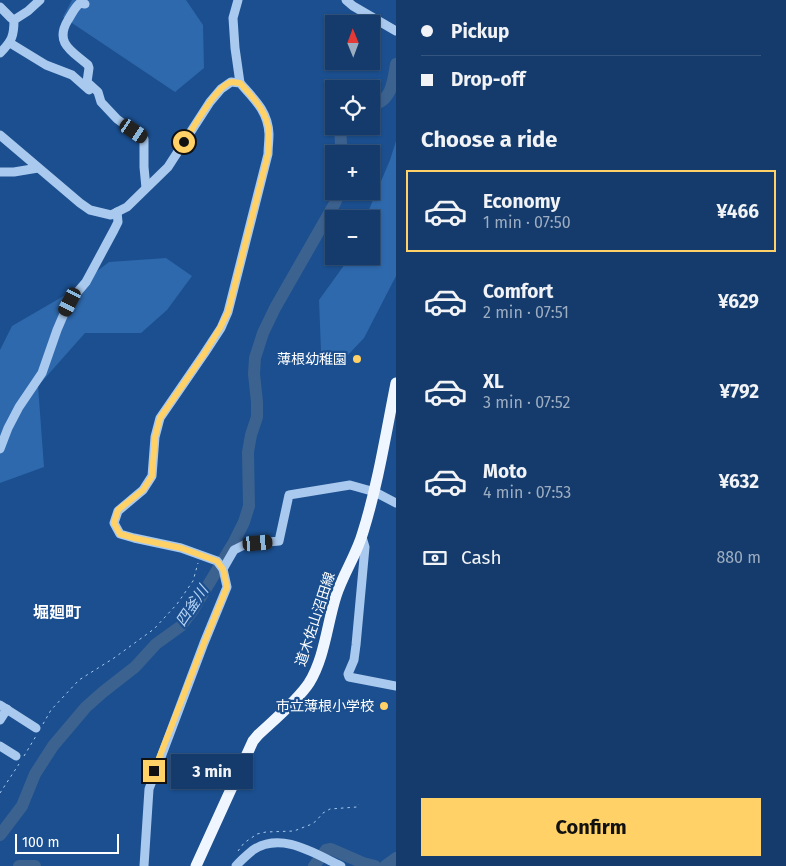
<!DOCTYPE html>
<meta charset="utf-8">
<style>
body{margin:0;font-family:"Fira Sans","Noto Sans JP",sans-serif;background:#214673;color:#f1f3f6;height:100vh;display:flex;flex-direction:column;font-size:19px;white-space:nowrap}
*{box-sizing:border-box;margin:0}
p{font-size:16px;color:#9dadc1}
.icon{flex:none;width:28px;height:28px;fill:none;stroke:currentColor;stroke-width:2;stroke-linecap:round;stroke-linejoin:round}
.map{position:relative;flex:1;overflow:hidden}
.side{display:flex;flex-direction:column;background:#143b6b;width:390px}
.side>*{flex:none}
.guide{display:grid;align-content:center;height:110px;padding:0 25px;background:#143b6b}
.needle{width:32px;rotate:359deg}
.tools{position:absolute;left:325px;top:15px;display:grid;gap:10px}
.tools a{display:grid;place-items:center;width:55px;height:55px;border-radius:0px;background:#143b6b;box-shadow:0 1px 4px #0004,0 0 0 1px #33557e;font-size:25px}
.scale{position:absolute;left:15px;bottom:12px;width:104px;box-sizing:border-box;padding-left:5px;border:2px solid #fff;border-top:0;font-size:14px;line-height:18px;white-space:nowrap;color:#fff;-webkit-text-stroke:4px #1b4f8f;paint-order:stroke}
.end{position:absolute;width:22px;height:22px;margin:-11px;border:6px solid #ffd166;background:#111;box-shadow:0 0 0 2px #111}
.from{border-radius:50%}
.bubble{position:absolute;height:35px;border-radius:0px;background:#143b6b;box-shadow:0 1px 4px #0004,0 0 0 1px #33557e;font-size:16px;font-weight:700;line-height:35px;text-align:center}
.car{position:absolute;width:15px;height:30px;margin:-15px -8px;border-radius:6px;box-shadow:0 0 4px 1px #0007;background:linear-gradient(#222 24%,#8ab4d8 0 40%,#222 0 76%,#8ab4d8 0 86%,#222 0)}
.guide b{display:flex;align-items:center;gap:18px;height:48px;font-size:19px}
.guide b+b{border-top:1px solid #33557e}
.guide i{width:12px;height:12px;background:#f1f3f6}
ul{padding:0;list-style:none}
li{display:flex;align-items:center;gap:15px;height:82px;margin:0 10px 8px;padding:0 15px;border:2px solid transparent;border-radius:0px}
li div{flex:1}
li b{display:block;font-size:19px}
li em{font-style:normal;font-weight:700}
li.selected{border-color:#ffd166}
li>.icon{width:45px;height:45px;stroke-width:1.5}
h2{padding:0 25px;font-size:22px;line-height:60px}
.pay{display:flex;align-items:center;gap:12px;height:55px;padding:0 25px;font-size:19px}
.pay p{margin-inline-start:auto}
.action{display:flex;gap:10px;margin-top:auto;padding:10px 25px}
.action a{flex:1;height:58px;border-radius:0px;background:#ffd166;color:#111;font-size:20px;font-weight:700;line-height:58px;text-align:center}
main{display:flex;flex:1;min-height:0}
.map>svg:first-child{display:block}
.green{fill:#2e69ad}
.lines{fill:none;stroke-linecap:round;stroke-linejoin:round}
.river{stroke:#3c6290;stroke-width:12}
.path{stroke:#a9c9ee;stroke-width:1;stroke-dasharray:2.5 4;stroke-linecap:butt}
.minor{stroke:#a9c9ee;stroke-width:9}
.major{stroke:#f0f6ff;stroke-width:11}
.route{stroke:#ffd166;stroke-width:6}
.poi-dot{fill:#ffd166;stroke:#1b4f8f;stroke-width:2}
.labels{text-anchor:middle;stroke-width:4.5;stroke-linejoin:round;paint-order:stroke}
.poi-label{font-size:14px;fill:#fff;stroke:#1b4f8f;text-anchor:end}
.street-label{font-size:14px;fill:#fff;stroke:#1b4f8f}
.water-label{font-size:15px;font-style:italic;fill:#b5d3f5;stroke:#1b4f8f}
.quarter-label{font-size:16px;font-weight:bold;fill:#fff;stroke:#1b4f8f}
</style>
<main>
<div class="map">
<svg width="396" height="866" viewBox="0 0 396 866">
<rect width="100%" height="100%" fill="#1b4f8f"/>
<!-- green -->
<g class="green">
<path d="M72,0h114l17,25 1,43 -29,24 -112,-75z"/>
<path d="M396,141v135l-32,62 -17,18 -26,-5 -2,-51 26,-36 3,-8h23v-37h-6l25,-59z"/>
<path d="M166,258l26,18 -25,34 -26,23h-56l-47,53 6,81 -44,16v-133l12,-24 55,-32 42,-32z"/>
</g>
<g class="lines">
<!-- river -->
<g class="river">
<path d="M371,105c21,-3 22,-24 25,-41"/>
<path d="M340,126l1,18 3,10"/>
<path d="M0,835l22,-29 13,-32 18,-28 33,-39 17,-15 32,-25 21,-23 25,-18 12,-16 41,-68 10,-20 5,-16 -1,-54 3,-17 6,-18v-15l-3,-28 1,-16 8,-25 12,-25 60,-105 5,-12"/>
<path d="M19,866h16"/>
<path d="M314,866l12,-16 5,-1 32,14 12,3"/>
<path d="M385,866l11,-8"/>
</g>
<!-- path -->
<g class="path">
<path d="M43,724l8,-14 28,-30 35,-22 40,-29 23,-25 16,-23 5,-18"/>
<path d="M24,756l12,-20"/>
<path d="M0,793l19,-29"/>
<path d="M238,851l6,-8 13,-9 9,-2 28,-1 18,-7 4,-3 7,-8 7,-4 27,-2 2,-3"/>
</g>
<!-- minor -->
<g class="minor">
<path d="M238,0l-5,18 2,30 5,35"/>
<path d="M346,0l7,6 43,25"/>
<path d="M85,4l-5,-1c-6,5 -8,11 -12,17 -14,23 4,31 20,45l1,3 -2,14 11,10 3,10 16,17 27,20v28l2,21"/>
<path d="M0,7l11,11 3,2"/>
<path d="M10,43l36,22 26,10 17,15"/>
<path d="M0,53c12,-12 14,-17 14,-33l14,-9 12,-11"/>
<path d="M0,135l80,68 10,7 21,5 16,-8 41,-40 42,-65 11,-13 10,-7 9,1c14,16 28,28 29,51 0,7 -1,14 -1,20l-40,158 -7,16 -17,26 -44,64 -5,19 -3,39 -9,14 -25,21 -4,12 6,11 14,4 47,10 36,13 6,8 4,18 -23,56 -55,146 -5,77"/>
<path d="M0,172h14l24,-4"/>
<path d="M0,449l8,-21 11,-21 23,-34 15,-43 12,-28 17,-20 28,-52 4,-8 -1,-10"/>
<path d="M362,537l3,10 -9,98 -2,15 -6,14 1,3 47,9"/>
<path d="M223,569l11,-19 12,-6 33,-3 10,-46 61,-10 25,7 21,11"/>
<path d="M0,705l36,23"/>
<path d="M0,720l7,-11"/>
<path d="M0,746l16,10"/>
<path d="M236,866c5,-6 11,-11 17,-16 29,-19 62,4 88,16"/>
</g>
<!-- major -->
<path class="major" d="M196,866l57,-125 5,-6c16,-15 40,-35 51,-52 16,-26 18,-59 27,-87 7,-22 21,-42 27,-64 15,-48 23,-99 33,-149"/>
</g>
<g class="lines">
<!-- route -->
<path class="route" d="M154,771l50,-128 23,-56 -4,-18 -6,-8 -36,-13 -47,-10 -14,-4 -6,-11 4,-13 25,-20 9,-14 3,-39 5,-19 44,-64 16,-26 8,-16 40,-158c0,-6 1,-13 1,-20 -1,-22 -15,-35 -29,-51 -3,0 -5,-1 -8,-1 -15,2 -39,47 -48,60"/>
</g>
<!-- markers -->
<g class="poi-dot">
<circle cx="357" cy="359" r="5"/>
<circle cx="384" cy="706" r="5"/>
</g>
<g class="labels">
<!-- poi labels -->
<g class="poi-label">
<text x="347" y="364">薄根幼稚園</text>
<text x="374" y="711">市立薄根小学校</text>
</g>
<!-- street labels -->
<g class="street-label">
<text transform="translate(315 619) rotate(-72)" y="5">道木佐山沼田線</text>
</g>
<!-- water labels -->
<g class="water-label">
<text transform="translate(192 606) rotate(-56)" y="5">四釜川</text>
</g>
<!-- quarter labels -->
<g class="quarter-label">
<text x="57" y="618">堀廻町</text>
</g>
</g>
</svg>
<div class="tools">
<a><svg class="needle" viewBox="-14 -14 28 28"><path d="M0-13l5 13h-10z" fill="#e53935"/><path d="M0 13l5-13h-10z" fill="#9dadc1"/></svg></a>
<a><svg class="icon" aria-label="locate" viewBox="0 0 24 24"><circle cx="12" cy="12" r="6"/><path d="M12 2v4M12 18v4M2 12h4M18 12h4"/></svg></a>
<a>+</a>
<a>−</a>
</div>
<div class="scale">100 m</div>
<i class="end from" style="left:184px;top:142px"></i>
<i class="end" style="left:154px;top:771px"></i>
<div class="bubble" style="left:171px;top:754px;width:82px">3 min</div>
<i class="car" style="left:134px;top:131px;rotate:124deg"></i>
<i class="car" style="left:70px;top:302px;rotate:207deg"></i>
<i class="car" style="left:258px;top:543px;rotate:85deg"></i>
</div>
<section class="side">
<div class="guide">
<b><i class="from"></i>Pickup</b>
<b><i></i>Drop-off</b>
</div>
<h2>Choose a ride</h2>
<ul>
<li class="selected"><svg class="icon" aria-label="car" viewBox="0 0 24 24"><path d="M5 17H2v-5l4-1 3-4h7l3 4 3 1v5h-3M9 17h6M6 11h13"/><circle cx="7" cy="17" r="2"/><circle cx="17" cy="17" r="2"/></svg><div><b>Economy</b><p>1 min · 07:50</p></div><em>¥466</em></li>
<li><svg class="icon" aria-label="car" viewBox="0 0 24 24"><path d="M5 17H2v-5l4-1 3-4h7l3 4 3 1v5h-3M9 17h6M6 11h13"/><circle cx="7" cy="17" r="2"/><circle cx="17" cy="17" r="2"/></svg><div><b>Comfort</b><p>2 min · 07:51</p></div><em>¥629</em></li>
<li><svg class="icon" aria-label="car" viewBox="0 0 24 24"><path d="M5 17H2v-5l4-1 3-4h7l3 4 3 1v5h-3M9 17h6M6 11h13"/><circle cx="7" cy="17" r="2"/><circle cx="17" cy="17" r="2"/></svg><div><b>XL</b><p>3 min · 07:52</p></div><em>¥792</em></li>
<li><svg class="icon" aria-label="car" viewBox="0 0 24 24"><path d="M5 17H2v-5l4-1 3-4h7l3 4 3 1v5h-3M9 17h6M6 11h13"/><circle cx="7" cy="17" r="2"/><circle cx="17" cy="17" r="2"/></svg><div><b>Moto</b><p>4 min · 07:53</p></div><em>¥632</em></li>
</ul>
<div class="pay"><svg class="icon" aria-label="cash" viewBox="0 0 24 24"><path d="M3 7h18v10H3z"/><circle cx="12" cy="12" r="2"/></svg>Cash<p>880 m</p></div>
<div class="action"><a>Confirm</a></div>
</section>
</main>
